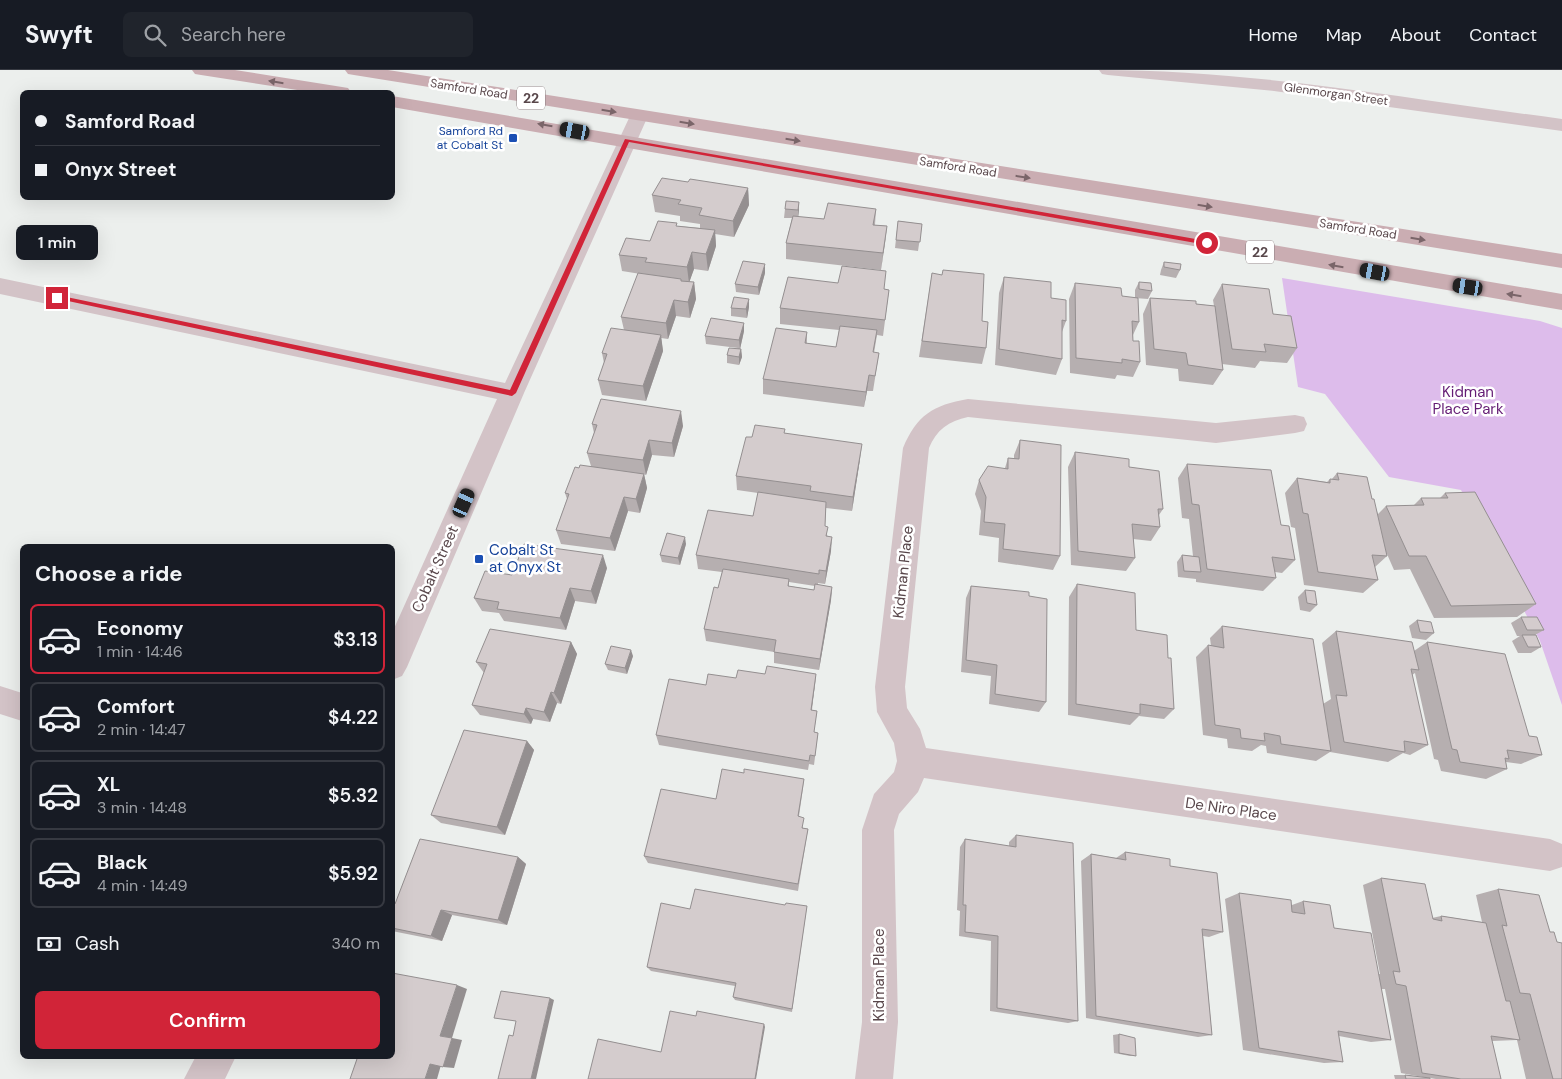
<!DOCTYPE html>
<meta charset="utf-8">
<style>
body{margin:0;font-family:"DM Sans",sans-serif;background:#20242c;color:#f1f3f6;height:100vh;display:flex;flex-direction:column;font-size:19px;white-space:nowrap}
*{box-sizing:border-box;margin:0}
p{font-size:16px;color:#9ea1a6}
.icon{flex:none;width:28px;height:28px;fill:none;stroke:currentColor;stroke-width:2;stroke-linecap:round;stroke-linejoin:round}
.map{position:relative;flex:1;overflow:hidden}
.drawer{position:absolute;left:20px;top:474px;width:375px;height:515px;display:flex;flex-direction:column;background:#171b24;border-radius:8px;box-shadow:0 5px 20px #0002}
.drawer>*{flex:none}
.guide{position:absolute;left:20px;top:20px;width:375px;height:110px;border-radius:8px;box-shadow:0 5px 20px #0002;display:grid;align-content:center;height:110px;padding:0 15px;background:#171b24}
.end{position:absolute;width:22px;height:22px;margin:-11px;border:6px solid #d12438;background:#fff;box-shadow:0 0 0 2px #fff}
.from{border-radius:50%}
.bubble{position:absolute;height:35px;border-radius:8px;background:#171b24;box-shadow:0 5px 20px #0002;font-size:16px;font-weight:600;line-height:35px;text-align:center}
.car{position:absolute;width:15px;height:30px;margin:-15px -8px;border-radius:6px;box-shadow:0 0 4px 1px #0007;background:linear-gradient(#222 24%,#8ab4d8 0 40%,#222 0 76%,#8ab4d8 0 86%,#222 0)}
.guide b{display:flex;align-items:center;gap:18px;height:48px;font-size:19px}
.guide b+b{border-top:1px solid #363941}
.guide i{width:12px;height:12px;background:#f1f3f6}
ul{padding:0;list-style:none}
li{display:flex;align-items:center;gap:15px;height:70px;margin:0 10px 8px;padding:0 5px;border:2px solid #363941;border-radius:8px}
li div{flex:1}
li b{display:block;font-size:19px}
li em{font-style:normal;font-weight:600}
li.active{border-color:#d12438}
li>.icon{width:45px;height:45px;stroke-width:1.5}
h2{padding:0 15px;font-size:22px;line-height:60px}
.pay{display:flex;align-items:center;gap:12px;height:55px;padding:0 15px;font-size:19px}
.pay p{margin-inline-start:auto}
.action{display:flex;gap:10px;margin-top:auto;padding:10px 15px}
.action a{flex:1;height:58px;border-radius:8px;background:#d12438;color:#fff;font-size:20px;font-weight:600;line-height:58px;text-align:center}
header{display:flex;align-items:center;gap:30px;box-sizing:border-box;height:70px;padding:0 25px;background:#171b24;border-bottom:1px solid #363941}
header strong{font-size:24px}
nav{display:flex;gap:28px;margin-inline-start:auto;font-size:18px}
.search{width:350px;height:45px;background:#20242c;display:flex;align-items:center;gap:12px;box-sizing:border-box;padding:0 18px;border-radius:8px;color:#9ea1a6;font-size:19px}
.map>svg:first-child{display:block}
.green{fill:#ddbceb}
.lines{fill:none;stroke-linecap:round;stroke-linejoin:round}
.minor{fill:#d3c3c7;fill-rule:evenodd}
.major{fill:#caadb2;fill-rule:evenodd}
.wall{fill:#b6afb0;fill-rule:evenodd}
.shaded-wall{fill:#948f90}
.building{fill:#d4cccd;stroke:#948f90}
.oneway{fill:#7a6569}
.route{fill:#d12438}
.transit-dot{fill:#1a4fb4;stroke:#fff;stroke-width:2}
.labels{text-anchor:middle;stroke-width:5;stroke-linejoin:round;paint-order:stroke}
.far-street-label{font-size:12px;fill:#58464a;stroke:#fff}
.far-transit-label{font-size:12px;fill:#164399;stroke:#fff;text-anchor:end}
.shield{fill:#fff;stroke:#8a7e80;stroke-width:1}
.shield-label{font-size:14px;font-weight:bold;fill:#58464a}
.park-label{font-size:15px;fill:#641c74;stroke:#fff}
.transit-label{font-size:15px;fill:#164399;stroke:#fff;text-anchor:start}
.street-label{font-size:15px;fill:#58464a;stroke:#fff}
</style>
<header>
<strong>Swyft</strong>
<div class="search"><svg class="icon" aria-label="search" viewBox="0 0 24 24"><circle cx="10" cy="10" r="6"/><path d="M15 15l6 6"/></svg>Search here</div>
<nav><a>Home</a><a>Map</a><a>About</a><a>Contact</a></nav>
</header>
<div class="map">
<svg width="1562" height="1009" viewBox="0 0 1562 1009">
<rect width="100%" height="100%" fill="#ecefed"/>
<!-- green -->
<path class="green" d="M1282,208l258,43 22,7v377l-22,-64 -79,-151 -72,-13 -64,-83 -27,-7z"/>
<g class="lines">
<!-- minor -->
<g class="minor">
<path d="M1099,0c155,0 310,29 463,49v12l-288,-40 -166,-16 -6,-1z"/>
<path d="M639,40l7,2 2,4 -124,277 -117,274 -5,9 -10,4v-47l105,-234 -497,-105v-16l505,105 125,-267 2,-4z"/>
<path d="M968,329l248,24 79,-8 9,2 3,7 -3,7 -9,2 -79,10 -248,-26c-19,4 -32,13 -39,31l-24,239 2,21 13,21 6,19 624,91 12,5v23l-12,4 -626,-93 -6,14 -19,22 -5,16 4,192 -5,57h-38l7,-57v-192l12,-36 20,-22 3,-11 -3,-18 -17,-31 -2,-25 28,-239c14,-33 30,-43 65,-49z"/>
<path d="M0,616l22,7v28l-22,-7z"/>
<path d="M196,986h40l-11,23h-41z"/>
</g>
<!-- major -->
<g class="major">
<path d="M192,0h43l107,17 6,1 3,4h-41l-109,-17 -6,-1z"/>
<path d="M345,0h43l1174,184v14l-1208,-193 -6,-1z"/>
<path d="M392,26l1170,198v16l-1170,-203z"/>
</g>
</g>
<!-- wall -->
<g class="wall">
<path d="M688,112l60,6 1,17 -15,32 -19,-3 1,12 -8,25 -14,-2 -5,13h5l2,17 -6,19 -14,-2 -8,23 -7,-1 2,13 -17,50 -44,-6 -4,-15 6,-17 -2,-10 22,-23 -3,-13 26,-42 -25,-4 -3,-16 31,-14 28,-15 22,2v-4l-20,-3v-5l-25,-4 -3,-17z"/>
<path d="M799,132l-1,15 26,2 52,-10 -1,16 12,1 -6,44 -95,-11v-16l6,-25h-8l1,-9z"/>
<path d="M898,151l24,3 -4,27 -23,-3z"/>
<path d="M1164,192l16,8 -4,8 -16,-3 1,-5z"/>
<path d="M765,203l-6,22 -23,-3 -1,-8z"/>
<path d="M932,203l50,48 4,27 -4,16 -63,-7z"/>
<path d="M1004,207l47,21 15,23 -4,11v27l-6,16 -61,-10 4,-72z"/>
<path d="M1139,212l13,9 -4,8 -13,-1v-8z"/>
<path d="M1075,213l47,13 17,26 -6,13v6l7,21 -7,15 -16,-2 -2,4 -45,-6 -1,-74z"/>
<path d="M1222,214l51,30 24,34 -10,15 -27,-2 -5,7 -33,-4 1,6 -10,15 -34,-4 -1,-12 -32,-4 -3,-51 7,-16 64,8 -1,-6z"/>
<path d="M884,219l5,1 -6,46 -6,-1 -3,18h5l-6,38h-6l-3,16 -101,-13v-15l44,-47v12l29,3 3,-17 -59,-6v-16z"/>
<path d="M749,237l-2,11 -16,-2v-8z"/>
<path d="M744,253v8l-4,18h1l1,8 -3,8 -12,-2v-8l11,-7 -32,-4 -1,-8z"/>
<path d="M592,354l91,2 -9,31 -22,-2 -6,20 -2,-1 3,14 -7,25 -12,-2 -13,40 -54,-7 -5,-14 11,-31 -2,-6 14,-25 12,-2 -4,-13 7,-20z"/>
<path d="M785,363l75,26 -8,52 -26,-3 -1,18 6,25 -6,33 -7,-1v2l14,2 -1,13 -12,70 -45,-7v-11l-68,-11 -2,-12 14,-41 4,-16 -24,-3 -2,-14 57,-39 5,-23 -21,-3 -1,-14 16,-39zM789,512l26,4 -1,4 -25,-4z"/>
<path d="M1020,370l40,116 -7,14 -55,-8 1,-24 -20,-3 2,-24 -6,-17 4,-14 26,-12 3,-10h6v-3z"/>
<path d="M1075,382l54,15 34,42 -4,6 1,12 -9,14 -18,-2 2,19 -9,13 -55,-6 -3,-98z"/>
<path d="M1187,394l94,61 14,35 -13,13 -7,-1 1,6 -13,13 -67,-9v-3l-18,-2 -1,-15 5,-7 11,1 -4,-37 -7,-1 -4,-40z"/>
<path d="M1337,403l35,26 6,15 8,-8h27l8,-8h19l5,-5 91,111 -19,13 -83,1 -24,-49 -16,1 -7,-16v2l-12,11 3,13 -15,13 -59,-8 -9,-57 -4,-1 -6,-34 12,-15 30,4 3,-3h2z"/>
<path d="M686,474l-6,21 -18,-3 -2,-7z"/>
<path d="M607,498l-11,36 -21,-3 -9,29 -62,-9 -5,-8 -17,-2 -8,-13 38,-23z"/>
<path d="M1077,514l59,46 32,28 6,51 -10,10 -25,-3 -9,9 -62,-10 1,-118z"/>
<path d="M971,516l58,10 17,106 -7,10 -50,-8 2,-28 -30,-4 5,-74z"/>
<path d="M1305,520l12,15 -7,7 -10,-2 -2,-13z"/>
<path d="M1521,547l23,13 -9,5 6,12 -10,6h-13l-6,-12 8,-5h-3l-6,-13z"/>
<path d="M1417,550l17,13 -8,7 -14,-2 -3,-12z"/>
<path d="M1222,556l101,78 8,-5 -9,-56 14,-12 78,20 13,-9 102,94 13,19 -21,9 -15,-2 1,7 -21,10 -45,-8 -3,-11 -4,-1 -19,-86 -3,2 16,70 -18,10 -7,-2 -15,9 -58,-10 -14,9 -49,-8 -1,-7 -5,-1 -9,6 -24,-3 -1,-9 -24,-4 -7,-78 12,-12 3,1 -1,-8z"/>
<path d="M571,572l6,12 -16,50 -4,-1 -7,19 -17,-3 -2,5 -51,-9 -8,-10 12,-32 -8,-11z"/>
<path d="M633,586l-6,18 -19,-4 -3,-6z"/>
<path d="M765,604h51l-4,36 5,1 -3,21 4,1 -4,32 -5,-1 -1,6 -149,-25 -3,-10 50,-50 30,-7z"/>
<path d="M527,671l7,9 -29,85 -64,-12 -10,-8z"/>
<path d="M744,703l60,6 -1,9 -4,28 4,12 5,1 -10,62 -150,-28 -4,-7 72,-57z"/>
<path d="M1016,765l62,186 -10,2 -78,-12 1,-70 -32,-5 1,-25 -3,-1 3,-63 5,-8 44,7v-4z"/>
<path d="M1125,782l45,14 53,66 -14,5 -6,-1 9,99 -14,2 -112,-19 -5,-157 10,-7 25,4z"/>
<path d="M518,787l8,7 -19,61 -55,-10 -10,26 -50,-10v-28l3,1z"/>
<path d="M1381,808l51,40 9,-2 41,6 -6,-27 22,-6 64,190h-36l-9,-39 -25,1 9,38h-65l-6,-1v1h-35l-1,-4h11l23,3 -27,-5 -16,-84h-4l10,51 -20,2 -32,-6 4,26 -19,1 -81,-13 -18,-151 14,-6 53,12 11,-4 31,27 45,46h1l-17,-89z"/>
<path d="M785,835l22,1 -15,106 -57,-12 -2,-3 2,-11 -84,-15 -4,-4 43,-58z"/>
<path d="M1119,964l17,22h-6l-16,-3 -1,-18z"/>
</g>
<!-- shaded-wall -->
<g class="shaded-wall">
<path d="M748,118l1,17 -15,32 -1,-16z"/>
<path d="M799,132v8l-1,9v-9z"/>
<path d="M887,156l-2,17 -4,27 2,-17z"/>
<path d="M715,160l1,16 -8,25 -2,-17z"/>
<path d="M692,182l2,17 -5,14 -2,-16z"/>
<path d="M765,194v9l-6,22 -1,-8z"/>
<path d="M694,212l2,17 -6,19 -2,-16z"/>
<path d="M749,229v8l-2,11 -1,-9z"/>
<path d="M674,230l2,16 -8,23 -2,-16z"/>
<path d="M744,253v8l-4,18 -1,-9z"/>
<path d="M661,265l2,16 -17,50 -3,-15z"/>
<path d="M741,279l1,8 -3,8v-8z"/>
<path d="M869,305l-2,16 -3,16 2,-15z"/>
<path d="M681,341l2,15 -9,31 -2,-14z"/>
<path d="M649,370l3,15 -6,20 -3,-15z"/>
<path d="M862,374l-2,15 -8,52 1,-14z"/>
<path d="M644,404l3,14 -7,25 -4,-14z"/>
<path d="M624,427l4,14 -13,40 -5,-13z"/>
<path d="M685,467l1,7 -6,21 -2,-7z"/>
<path d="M832,467l-1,14 -6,33 1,-13z"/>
<path d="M603,485l4,13 -11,36 -5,-13z"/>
<path d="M832,517l-1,13 -12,70 1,-11z"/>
<path d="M570,518l5,13 -9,29 -6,-12z"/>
<path d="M571,572l6,12 -16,50 -7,-11z"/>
<path d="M631,580l2,6 -6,18 -2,-6z"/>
<path d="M816,604l-1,11 -5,35 1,-10z"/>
<path d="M551,622l6,11 -7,19 -6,-10z"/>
<path d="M526,638l7,11 -2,5 -7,-10z"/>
<path d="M527,671l7,9 -29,85 -8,-8z"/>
<path d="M518,787l8,7 -19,61 -9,-5z"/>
<path d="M441,840l11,5 -10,26 -11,-5z"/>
<path d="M457,915l10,4 -15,49 -12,-2z"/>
<path d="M550,928l4,2 -18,79h-5z"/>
<path d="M764,954l1,3 -9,52h-1z"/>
<path d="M452,968l10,2 -8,28 -11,-1z"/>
<path d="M430,994l11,1 -4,14h-12z"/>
</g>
<!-- building -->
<g class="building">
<path d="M662,108l26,4 2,-3 58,9 -15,33 -34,-6 3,-7 -24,-4 3,-4 -29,-5z"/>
<path d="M786,131l13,1 -1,8 -13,-1z"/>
<path d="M828,133l48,6 -3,16 14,1 -4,27 -97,-10 7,-27 31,3z"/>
<path d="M658,151l19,2 -1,3 39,4 -9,24 -14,-2 -5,15 -42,-5 2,-4 -28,-3 7,-17 24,3z"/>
<path d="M898,151l24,3 -2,18 -24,-2z"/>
<path d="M743,191l22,3 -7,23 -23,-3z"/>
<path d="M1164,192l17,2 -1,6 -16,-3z"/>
<path d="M842,196l44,5 -2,18 5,1 -4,30 -105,-12 8,-31 50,6z"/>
<path d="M943,200l41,4 -2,47 6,1 -2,26 -64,-7 10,-68 10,2z"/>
<path d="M638,203l43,6v2l13,1 -6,20 -14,-2 -8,23 -45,-6z"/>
<path d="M1004,207l47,5v16l15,2v21l-4,-1v39l-63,-10z"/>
<path d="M1139,212l12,1 1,8 -13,-2z"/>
<path d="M1075,213l46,5 1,8 16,2 1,24 -7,-1 1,20h6l1,21 -18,-3v4l-46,-5z"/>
<path d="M1222,214l47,5 4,25 18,2 6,32 -33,-4 2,8 -34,-3z"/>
<path d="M734,227l15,2 -3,10 -15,-1z"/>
<path d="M1150,228l46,3v3l19,2 8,64 -35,-5 -2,-12 -32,-4z"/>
<path d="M711,248l33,5 -5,17 -34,-4z"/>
<path d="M840,256l37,4 -4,22 6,1 -4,23 -6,-1 -3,17 -103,-13 13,-51 31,4 -2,11 31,4z"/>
<path d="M611,258l50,7 -18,51 -45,-6 9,-26 -5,-1z"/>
<path d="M729,278l12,1 -2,8 -12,-2z"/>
<path d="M601,329l80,12 -9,32 -23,-3 -6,20 -56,-7 10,-28 -5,-1z"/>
<path d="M755,355l30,4 -1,4 78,11 -9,53 -43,-6 1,-5 -75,-10 10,-39h6z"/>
<path d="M1020,370l41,5 -1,111 -57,-7 2,-25 -21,-2 2,-25 -7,-17 9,-14 20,3v-11l11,1z"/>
<path d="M1075,382l54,7v8l30,4 4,38h-5l2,18 -28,-3 3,34 -57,-7z"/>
<path d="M1187,394l84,6 10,55 8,1 6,34 -23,-3 4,21 -69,-9 -8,-64 -7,-1z"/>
<path d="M580,395l64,9 -8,25 -12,-2 -14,41 -54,-8 13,-36 -4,-1 10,-26 4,1z"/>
<path d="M1337,403l30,4 5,22h2l13,57 -15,-1 6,25 -60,-8 -10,-58 -5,-1 -6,-35 33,5v-4l9,1z"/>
<path d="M758,422l68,10 -1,24 3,1 -2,9 6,1 -6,34 -7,-1v4l-123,-19 12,-45 45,6z"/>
<path d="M1475,422l61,112 -85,2 -25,-50h-17l-23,-50 38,-1 -3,-7h27l-3,-5z"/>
<path d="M667,463l18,4 -7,21 -18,-3z"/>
<path d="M524,474l79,11 -12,36 -21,-3 -10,30 -63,-9 2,-7 -25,-4 11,-27 27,4z"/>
<path d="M1182,485l17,2 2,15 -17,-1z"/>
<path d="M723,499l66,10 -1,7 26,4 1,-6 17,3 -12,72 -46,-7 2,-12 -72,-11 10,-42 4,1z"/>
<path d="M1077,514l58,9 1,37 31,5 1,23h3l3,51 -34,-5v10l-64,-10z"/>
<path d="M971,516l58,6v4l18,3 -1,103 -51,-8 2,-29 -31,-5z"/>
<path d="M1305,520l10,1 2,14 -10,-2z"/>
<path d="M1521,547h16l7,13h-17z"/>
<path d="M1417,550l14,2 3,11 -14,-1z"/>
<path d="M1222,556l91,13 18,112 -50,-7 -1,-8 -16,-3 1,8 -24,-3 -1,-9 -25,-4 -7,-80 16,3z"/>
<path d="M490,559l81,13 -17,51 -3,-1 -7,20 -18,-4 -2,6 -52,-9 15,-41 -11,-2z"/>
<path d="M1336,561l76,11 7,28 -8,-1 17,76 -24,-4 1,11 -61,-10 -8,-47 11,1z"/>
<path d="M1522,565h14l5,12h-13z"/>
<path d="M1427,572l78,12 24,82 8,1 5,18 -35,-5 2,9 -4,-1 2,11 -47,-7 -3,-12 -5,-1z"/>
<path d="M611,576l20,4 -6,18 -20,-4z"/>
<path d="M767,596l49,8 -5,36 6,1 -3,21 4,1 -3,23 -5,-1 -1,6 -153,-26 13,-56 37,6 2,-11 28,4 2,-8 27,4z"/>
<path d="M464,660l63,11 -30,86 -66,-12z"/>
<path d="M722,699l22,4v-4l60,10 -6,37 6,2 -2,10 6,1 -10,55 -154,-28 17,-67 55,10z"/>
<path d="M1016,765l57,8 5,178 -81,-13 1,-72 -33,-4 1,-27h-3l2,-66 51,8z"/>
<path d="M420,769l98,18 -20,63 -57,-10 -10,26 -39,-8v-25l3,1z"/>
<path d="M1125,782l45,7v7l47,7 6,59 -21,-3 10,106 -116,-19 -5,-162 35,6z"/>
<path d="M1381,808l44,6 8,35 9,2 -1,-5 45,7 20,78h4l10,39 -29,-4 10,43h-40l-39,-6 -16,-87 -10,-2 -3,-13 7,1z"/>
<path d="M695,819l90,16 1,-2 21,3 -15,103 -59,-12 3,-14 -89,-16 14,-64 29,6z"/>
<path d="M1498,819l41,6 11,37h4l3,10 5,1v136h-9l-23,-85 -10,-1 -18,-68 5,1z"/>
<path d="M1239,823l52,7 1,12 13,2 -2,-13 27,4 4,23 37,5 20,107 -53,-9 5,31 -84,-14z"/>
<path d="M392,903l65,12 -17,51 12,2 -9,29 -13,-3 -5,15h-75l8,-23h34z"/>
<path d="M501,921l49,7 -19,81h-33l11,-44 4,1 3,-15 -22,-3z"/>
<path d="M670,941l26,5 1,-5 67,13 -9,55h-167l10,-40 63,13z"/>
<path d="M1119,964l16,4 1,18 -17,-3z"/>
<path d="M1405,1005l25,3v1h-24z"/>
</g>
<!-- one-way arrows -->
<defs><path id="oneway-solid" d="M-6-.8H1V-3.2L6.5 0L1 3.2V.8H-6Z" transform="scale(1.25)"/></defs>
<g class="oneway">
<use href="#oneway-solid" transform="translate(276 12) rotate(-171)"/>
<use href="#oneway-solid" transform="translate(609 41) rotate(9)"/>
<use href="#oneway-solid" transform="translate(687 53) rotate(9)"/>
<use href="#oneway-solid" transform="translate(545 55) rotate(-170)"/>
<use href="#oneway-solid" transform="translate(793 70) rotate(9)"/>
<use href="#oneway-solid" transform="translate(1023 107) rotate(9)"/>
<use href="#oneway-solid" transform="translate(1205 136) rotate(9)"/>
<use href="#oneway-solid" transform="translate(1418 169) rotate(9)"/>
<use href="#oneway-solid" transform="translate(1336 196) rotate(-170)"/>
<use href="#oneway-solid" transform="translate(1514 225) rotate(-171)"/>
</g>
<!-- route -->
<path class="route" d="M625,69l582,102 3,2 -3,2 -578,-103 -113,251 -4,3 -458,-98 3,-3 453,95z"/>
<!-- markers -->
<g class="transit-dot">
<rect x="508" y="63" width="10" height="10" rx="2.5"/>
<rect x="474" y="484" width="10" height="10" rx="2.5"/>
</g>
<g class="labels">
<!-- far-street labels -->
<g class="far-street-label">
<text transform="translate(469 19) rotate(9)" y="4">Samford Road</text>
<text transform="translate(1336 24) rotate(8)" y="4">Glenmorgan Street</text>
<text transform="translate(958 97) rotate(9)" y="4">Samford Road</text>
<text transform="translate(1358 159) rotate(9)" y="4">Samford Road</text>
</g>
<!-- far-transit labels -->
<g class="far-transit-label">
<text x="503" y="65">Samford Rd<tspan x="503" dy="14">at Cobalt St</tspan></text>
</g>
<!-- shield labels -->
<g class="shield">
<rect x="517" y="16.5" width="28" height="23" rx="4"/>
<rect x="1246" y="170.5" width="28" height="23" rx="4"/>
</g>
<g class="shield-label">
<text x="531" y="33">22</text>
<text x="1260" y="187">22</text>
</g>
<!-- park labels -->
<g class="park-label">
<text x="1468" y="327">Kidman<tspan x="1468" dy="17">Place Park</tspan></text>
</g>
<!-- transit labels -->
<g class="transit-label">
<text x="489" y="485">Cobalt St<tspan x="489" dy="17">at Onyx St</tspan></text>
</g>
<!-- street labels -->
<g class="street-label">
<text transform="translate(435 499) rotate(-66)" y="5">Cobalt Street</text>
<text transform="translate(903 502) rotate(-84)" y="5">Kidman Place</text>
<text transform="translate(1231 739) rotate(8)" y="5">De Niro Place</text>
<text transform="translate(879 905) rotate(-90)" y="5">Kidman Place</text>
</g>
</g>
</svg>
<i class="end from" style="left:1207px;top:173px"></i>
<i class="end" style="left:57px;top:228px"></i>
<div class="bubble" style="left:16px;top:155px;width:82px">1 min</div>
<i class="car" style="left:575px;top:61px;rotate:280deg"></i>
<i class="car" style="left:1375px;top:202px;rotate:280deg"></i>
<i class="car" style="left:1468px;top:217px;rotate:279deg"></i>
<i class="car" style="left:464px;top:433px;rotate:24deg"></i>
<div class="guide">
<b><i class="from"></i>Samford Road</b>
<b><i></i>Onyx Street</b>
</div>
<section class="drawer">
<h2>Choose a ride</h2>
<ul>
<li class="active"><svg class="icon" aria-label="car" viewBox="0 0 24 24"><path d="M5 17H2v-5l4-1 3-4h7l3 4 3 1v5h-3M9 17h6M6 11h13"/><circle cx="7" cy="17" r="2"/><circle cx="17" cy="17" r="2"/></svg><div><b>Economy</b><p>1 min · 14:46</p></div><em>$3.13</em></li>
<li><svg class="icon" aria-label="car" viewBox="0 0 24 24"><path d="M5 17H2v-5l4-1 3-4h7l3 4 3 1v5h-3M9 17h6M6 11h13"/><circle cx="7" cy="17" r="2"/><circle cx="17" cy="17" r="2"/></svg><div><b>Comfort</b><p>2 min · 14:47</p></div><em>$4.22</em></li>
<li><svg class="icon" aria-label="car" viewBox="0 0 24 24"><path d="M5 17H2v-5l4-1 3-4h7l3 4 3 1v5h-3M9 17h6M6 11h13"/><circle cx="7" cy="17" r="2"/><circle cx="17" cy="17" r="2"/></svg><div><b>XL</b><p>3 min · 14:48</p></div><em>$5.32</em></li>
<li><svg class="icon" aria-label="car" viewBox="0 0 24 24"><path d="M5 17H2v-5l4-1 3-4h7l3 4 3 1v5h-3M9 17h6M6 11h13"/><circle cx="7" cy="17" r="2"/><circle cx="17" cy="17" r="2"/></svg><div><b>Black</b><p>4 min · 14:49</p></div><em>$5.92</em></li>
</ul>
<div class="pay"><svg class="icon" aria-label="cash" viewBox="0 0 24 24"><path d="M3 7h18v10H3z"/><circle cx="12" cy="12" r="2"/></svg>Cash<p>340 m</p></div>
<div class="action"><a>Confirm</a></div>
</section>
</div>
